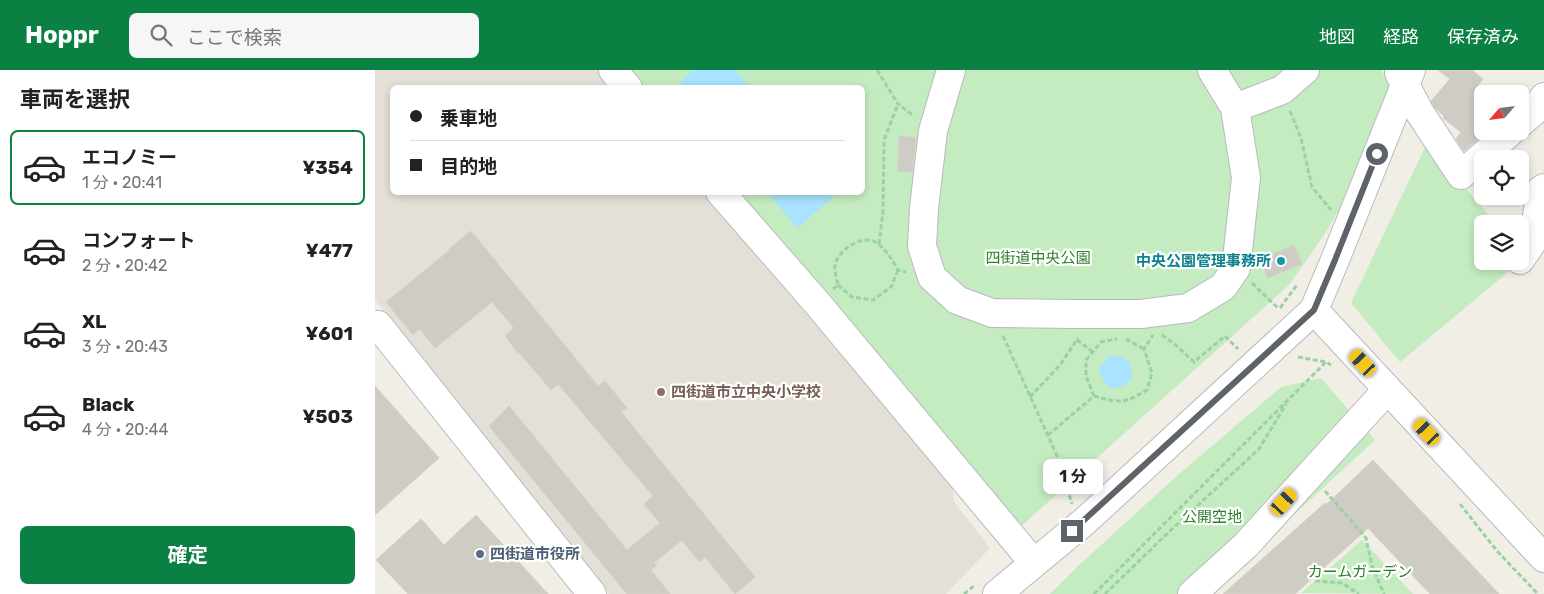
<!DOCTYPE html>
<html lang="ja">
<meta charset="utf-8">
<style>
body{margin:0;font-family:Rubik,"Noto Sans JP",sans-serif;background:#f6f6f6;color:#222;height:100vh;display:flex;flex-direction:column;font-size:19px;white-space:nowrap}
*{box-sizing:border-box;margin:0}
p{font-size:16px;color:#767676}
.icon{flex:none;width:28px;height:28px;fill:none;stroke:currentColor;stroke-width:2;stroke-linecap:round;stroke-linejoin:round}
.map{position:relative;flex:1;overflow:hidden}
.sheet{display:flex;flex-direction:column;background:#fff;width:375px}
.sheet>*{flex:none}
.guide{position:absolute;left:15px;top:15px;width:475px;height:110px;border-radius:8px;box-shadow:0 2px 8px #0003;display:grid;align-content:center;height:110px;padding:0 20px;background:#fff}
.needle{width:32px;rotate:242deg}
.fabs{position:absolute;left:1099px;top:15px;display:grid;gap:10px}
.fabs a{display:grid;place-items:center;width:55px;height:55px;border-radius:8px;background:#fff;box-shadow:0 2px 8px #0003;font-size:25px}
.end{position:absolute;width:22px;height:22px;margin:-11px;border:6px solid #5d6368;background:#fff;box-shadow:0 0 0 2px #fff}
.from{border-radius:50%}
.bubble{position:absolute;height:35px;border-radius:8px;background:#fff;box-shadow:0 2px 8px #0003;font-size:16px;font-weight:700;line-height:35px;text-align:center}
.car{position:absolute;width:15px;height:30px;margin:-15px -8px;border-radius:6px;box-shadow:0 0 4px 1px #0007;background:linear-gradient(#f5c518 24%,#345 0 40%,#f5c518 0 76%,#345 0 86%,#f5c518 0)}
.guide b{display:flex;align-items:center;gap:18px;height:48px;font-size:19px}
.guide b+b{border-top:1px solid #e0e0e0}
.guide i{width:12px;height:12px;background:#222}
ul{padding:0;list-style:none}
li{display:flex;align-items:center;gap:15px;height:75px;margin:0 10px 8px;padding:0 10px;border:2px solid transparent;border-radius:8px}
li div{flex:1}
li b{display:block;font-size:19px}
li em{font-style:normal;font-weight:700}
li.active{border-color:#0b8043}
li>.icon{width:45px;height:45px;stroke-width:1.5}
h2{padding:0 20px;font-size:22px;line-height:60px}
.primary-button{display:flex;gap:10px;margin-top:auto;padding:10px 20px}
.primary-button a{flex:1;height:58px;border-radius:8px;background:#0b8043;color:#fff;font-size:20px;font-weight:700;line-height:58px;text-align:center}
header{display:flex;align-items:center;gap:30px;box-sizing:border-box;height:70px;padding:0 25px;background:#0b8043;color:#fff}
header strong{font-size:24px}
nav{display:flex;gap:28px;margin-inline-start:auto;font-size:18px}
.search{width:350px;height:45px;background:#f6f6f6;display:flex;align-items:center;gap:12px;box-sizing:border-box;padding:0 18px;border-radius:8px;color:#767676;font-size:19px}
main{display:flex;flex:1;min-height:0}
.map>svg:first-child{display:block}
.education{fill:#e4dfd7}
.green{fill:#c5ebc1}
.water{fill:#a8e3ff}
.building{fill:#cfcbc5;stroke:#d7cfc4}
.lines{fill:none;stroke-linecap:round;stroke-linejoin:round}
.minor-casing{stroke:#b6babe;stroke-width:30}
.path{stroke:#9bd2a4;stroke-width:3;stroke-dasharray:5 2.5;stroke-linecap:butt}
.minor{stroke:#fff;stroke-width:28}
.route{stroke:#5d6368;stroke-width:6}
.culture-dot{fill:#0f9aa8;stroke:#fff;stroke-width:2}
.education-dot{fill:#8d6e63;stroke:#fff;stroke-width:2}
.service-dot{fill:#5c6f8a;stroke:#fff;stroke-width:2}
.labels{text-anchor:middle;stroke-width:4.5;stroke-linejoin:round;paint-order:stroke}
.park-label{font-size:15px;fill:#30812b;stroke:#fff}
.culture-label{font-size:15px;font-weight:bold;fill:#0d838f;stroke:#fff;text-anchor:end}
.education-label{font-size:15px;font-weight:bold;fill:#785e54;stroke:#fff;text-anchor:start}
.service-label{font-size:15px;font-weight:bold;fill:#4e5e75;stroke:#fff;text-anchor:start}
</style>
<header>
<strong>Hoppr</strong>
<div class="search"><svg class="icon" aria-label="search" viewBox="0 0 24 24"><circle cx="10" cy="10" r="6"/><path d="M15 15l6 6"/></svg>ここで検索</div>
<nav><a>地図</a><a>経路</a><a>保存済み</a></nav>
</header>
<main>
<section class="sheet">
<h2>車両を選択</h2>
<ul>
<li class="active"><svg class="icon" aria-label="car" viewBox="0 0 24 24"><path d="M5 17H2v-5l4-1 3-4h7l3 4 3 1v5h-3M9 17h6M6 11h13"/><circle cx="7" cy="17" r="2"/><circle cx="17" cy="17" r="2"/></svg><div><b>エコノミー</b><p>1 分 · 20:41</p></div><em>¥354</em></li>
<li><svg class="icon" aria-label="car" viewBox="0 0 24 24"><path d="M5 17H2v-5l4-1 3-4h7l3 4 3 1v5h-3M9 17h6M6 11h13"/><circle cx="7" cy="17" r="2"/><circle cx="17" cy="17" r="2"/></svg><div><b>コンフォート</b><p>2 分 · 20:42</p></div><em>¥477</em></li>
<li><svg class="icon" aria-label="car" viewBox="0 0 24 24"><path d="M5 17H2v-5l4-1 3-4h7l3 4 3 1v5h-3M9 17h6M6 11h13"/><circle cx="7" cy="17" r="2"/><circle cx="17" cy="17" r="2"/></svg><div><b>XL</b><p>3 分 · 20:43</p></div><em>¥601</em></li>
<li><svg class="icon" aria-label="car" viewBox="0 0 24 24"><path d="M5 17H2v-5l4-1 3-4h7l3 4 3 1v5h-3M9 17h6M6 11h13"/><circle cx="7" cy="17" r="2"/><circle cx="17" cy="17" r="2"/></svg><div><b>Black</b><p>4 分 · 20:44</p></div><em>¥503</em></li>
</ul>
<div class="primary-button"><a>確定</a></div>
</section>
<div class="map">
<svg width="1169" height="524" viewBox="0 0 1169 524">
<rect width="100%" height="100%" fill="#f1eee6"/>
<!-- education -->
<path class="education" d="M0,0h224l14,17 -220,1v104l310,1 249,291 2,18 36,46 -44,46h-337l-234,-294z"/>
<!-- green -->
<g class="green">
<path d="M251,0h755l9,14 -51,126 -15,25 -35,50 -272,245 -287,-337 133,-1v-104l-223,-1z"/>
<path d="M1052,73l69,81h-13v37h37l5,-3 -125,104 -49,-59z"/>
<path d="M946,308l54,62 -167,154h-158l27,-27 102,-93 102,-87z"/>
<path d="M987,470l51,54 -112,-1z"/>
</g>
<!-- water -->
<g class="water">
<path d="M319,0h41l15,17h-64l-6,-6z"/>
<path d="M393,123h64l3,3 -38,32z"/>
<path d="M734,286h13l9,7 1,16 -7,6 -10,4 -10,-5 -6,-16z"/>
</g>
<!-- building -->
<g class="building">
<path d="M1063,0h34l11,9 -5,6 5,4v46l-19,16 -8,-12 5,-7 -18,-14 1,-2 -9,-8 -4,-7 19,-22z"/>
<path d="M524,66l17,2 -4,34 -14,-1z"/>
<path d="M96,161l127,155 7,-5 22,27 -6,4 134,165 -20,17 -30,-37 -6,5 -17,-22 -28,23 2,3 -5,4 19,24h-43l-138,-168 20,-20 118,144 33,-27 -16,-19 9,-8 -95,-112 -7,6 -32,-38 -1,1 -13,-17 9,-8 -22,-26 -57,46 -15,-19 -7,6 -27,-33 64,-52 -1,-1z"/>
<path d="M919,175l8,19 -34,14 -8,-19z"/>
<path d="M0,316l64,72 -64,57z"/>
<path d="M998,390l126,134h-69l-62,-66 -73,66h-72l102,-91 2,1z"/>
<path d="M101,445l72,79h-140l-32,-34 45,-41 23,26z"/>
</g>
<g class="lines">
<defs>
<g id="minor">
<path d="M238,0l15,18"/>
<path d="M576,0l-18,61 -9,77 -2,38 10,31 25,23 35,13 82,1h67l47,-6 35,-21 13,-19 10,-90 -11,-70 -23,-38"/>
<path d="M1024,3l21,40 41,62 50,-44"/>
<path d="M860,38l47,-18 23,-20"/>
<path d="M1145,53l13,-11 11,-15"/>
<path d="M345,122l97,111 216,259"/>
<path d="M1145,190l13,-19 8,-51 3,-2"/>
<path d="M939,240l230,248"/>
<path d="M0,255h3l214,269"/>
<path d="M622,524l88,-73 229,-211 21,-50 76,-190"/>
<path d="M817,524l54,-49 141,-155"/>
</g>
</defs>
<!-- minor casing -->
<use href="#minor" class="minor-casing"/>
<!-- path -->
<g class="path">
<path d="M502,0l21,34 16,12"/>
<path d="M915,41l11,27 11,49 19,23"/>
<path d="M504,174l4,-33 1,-71 14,-36"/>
<path d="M877,213l27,26"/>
<path d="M463,215l14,12 21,3 18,-13 7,-17"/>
<path d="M458,219l5,-4c-1,-6 -4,-14 -3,-20 3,-15 28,-32 42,-22 10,7 15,17 21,27l8,2"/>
<path d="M905,238l17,-23"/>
<path d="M787,265l15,11 17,16 31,-26 13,13"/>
<path d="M628,266l55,122 14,46"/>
<path d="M751,269l18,10"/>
<path d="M702,270l16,12"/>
<path d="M923,287l28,5 5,3"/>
<path d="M719,326l-8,-20v-16l15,-18 16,-3"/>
<path d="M655,327l30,-32 18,-27"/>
<path d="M673,365l46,-39c25,7 30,8 53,-6l5,-17 -8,-24 9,-14"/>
<path d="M950,421l41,47 6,28 12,28"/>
<path d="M1085,434l37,47 41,43"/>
<path d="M940,511l27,2 17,11"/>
<path d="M589,524l11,-9"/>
<path d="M719,524l232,-232"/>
<path d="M730,524l67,-65 87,-80 27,-45"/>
</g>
<!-- minor -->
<use href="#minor" class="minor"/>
</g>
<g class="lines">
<!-- route -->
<path class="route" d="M697,461l242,-221 21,-50 42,-106"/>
</g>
<!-- markers -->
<circle class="culture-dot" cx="906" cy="191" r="5"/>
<circle class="education-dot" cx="286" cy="322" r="5"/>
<circle class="service-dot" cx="105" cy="484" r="5"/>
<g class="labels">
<!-- park labels -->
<g class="park-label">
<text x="663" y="193">四街道中央公園</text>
<text x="837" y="452">公開空地</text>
<text x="985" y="507">カームガーデン</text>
</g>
<!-- culture labels -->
<g class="culture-label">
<text x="896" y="196">中央公園管理事務所</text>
</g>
<!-- education labels -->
<g class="education-label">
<text x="296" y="327">四街道市立中央小学校</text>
</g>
<!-- service labels -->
<g class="service-label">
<text x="115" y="489">四街道市役所</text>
</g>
</g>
</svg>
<div class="fabs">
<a><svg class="needle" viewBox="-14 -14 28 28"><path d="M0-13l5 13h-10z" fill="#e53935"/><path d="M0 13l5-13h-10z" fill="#767676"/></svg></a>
<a><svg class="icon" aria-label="locate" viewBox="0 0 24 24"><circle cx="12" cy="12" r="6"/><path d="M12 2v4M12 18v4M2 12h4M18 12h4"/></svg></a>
<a><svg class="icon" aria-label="layers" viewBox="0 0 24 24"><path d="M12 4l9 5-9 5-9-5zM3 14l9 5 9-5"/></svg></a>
</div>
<i class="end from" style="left:1002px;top:84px"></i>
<i class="end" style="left:697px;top:461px"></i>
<div class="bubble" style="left:668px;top:389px;width:60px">1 分</div>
<i class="car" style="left:988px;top:293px;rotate:317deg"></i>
<i class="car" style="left:1052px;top:362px;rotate:317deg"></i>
<i class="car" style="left:909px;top:432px;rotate:42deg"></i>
<div class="guide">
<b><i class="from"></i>乗車地</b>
<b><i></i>目的地</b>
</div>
</div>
</main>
